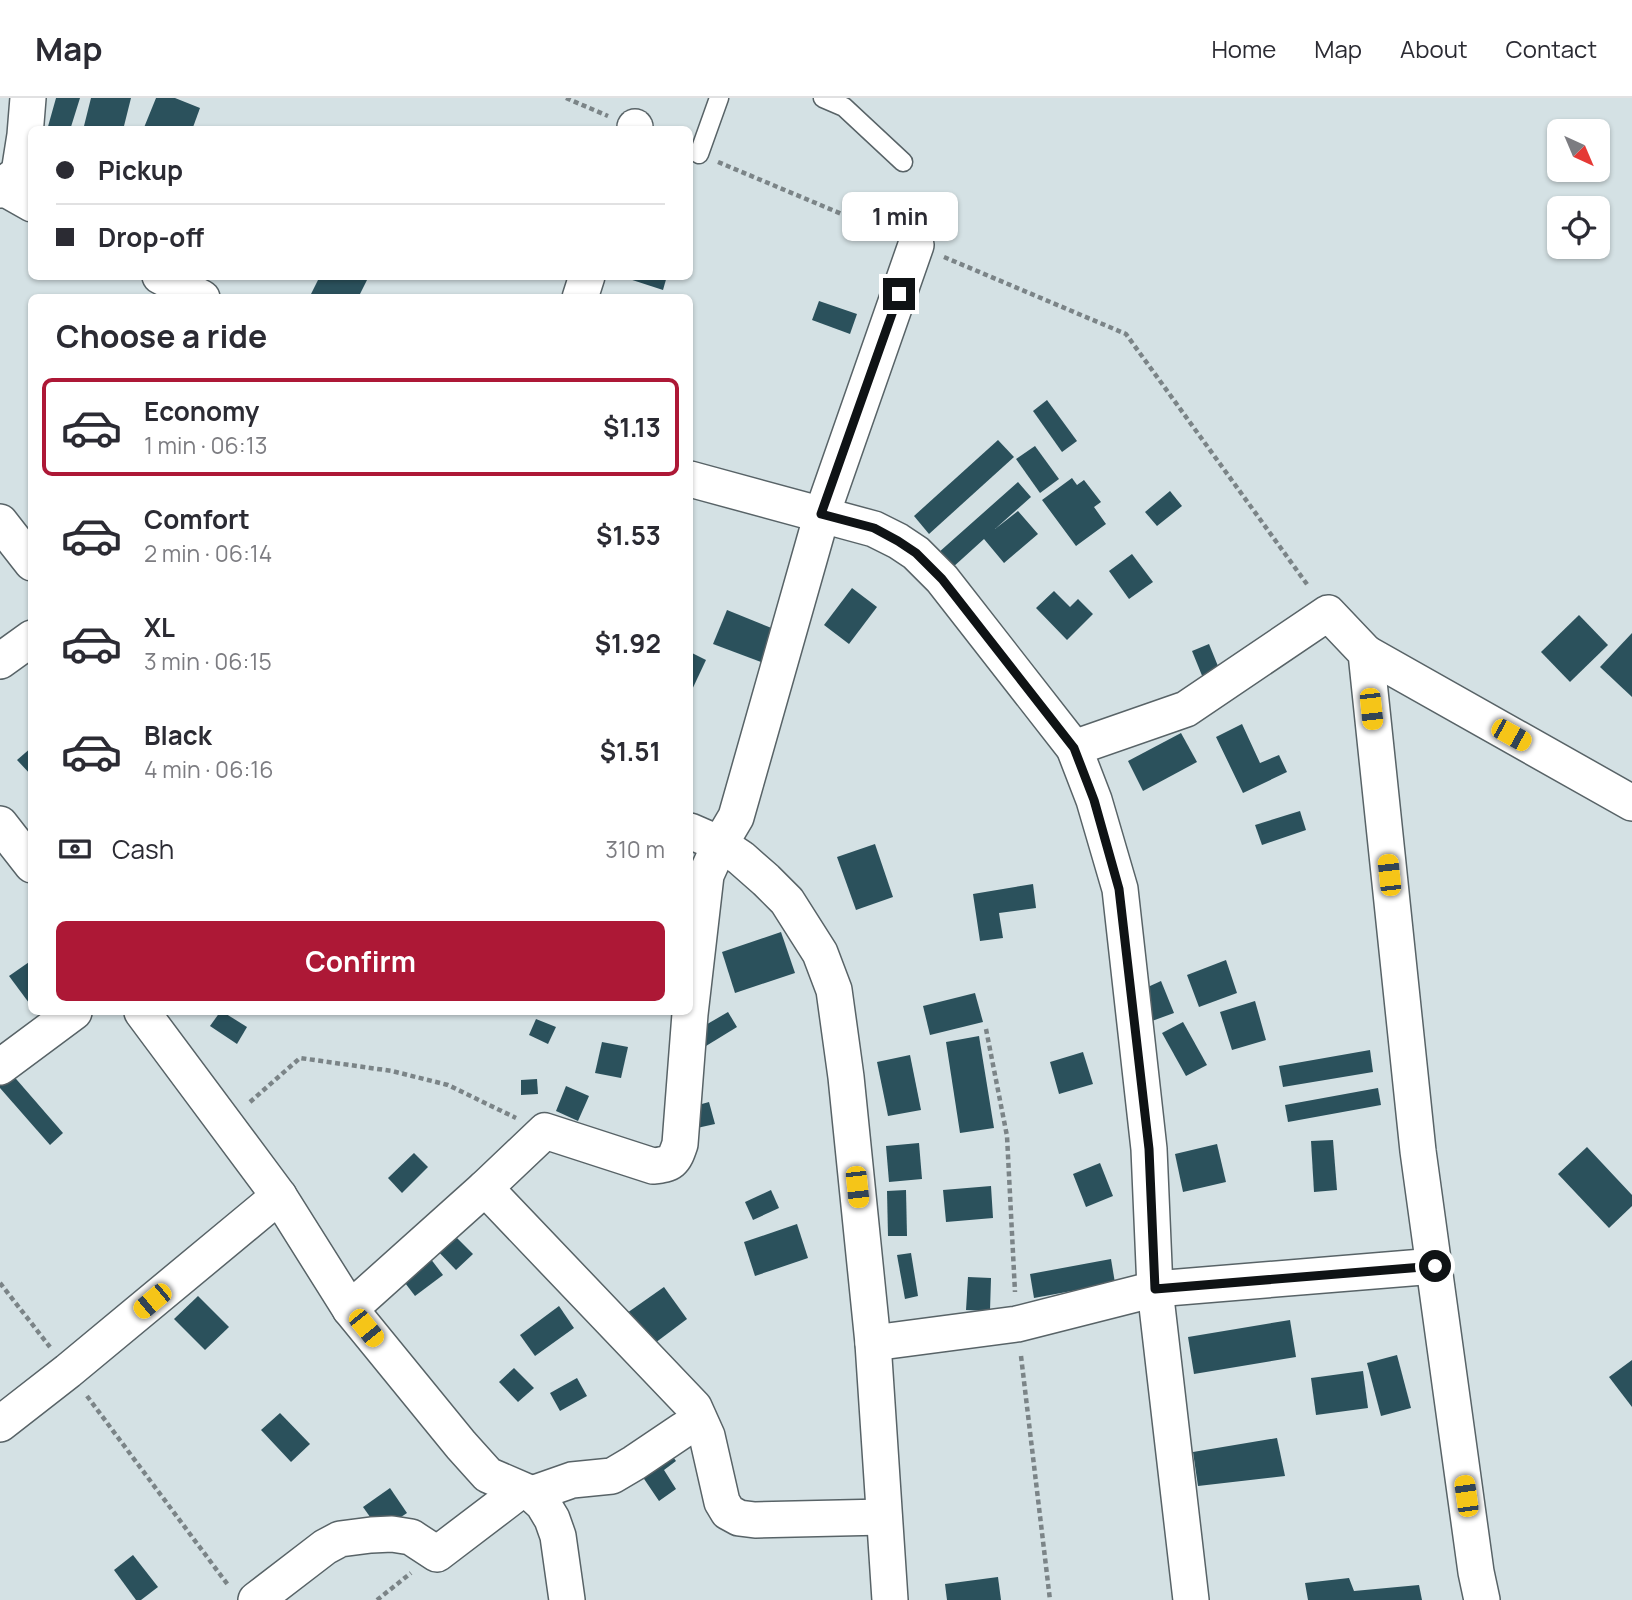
<!DOCTYPE html>
<meta charset="utf-8">
<style>
body{margin:0;font-family:Manrope,sans-serif;background:#f2f2f3;color:#2b2b33;height:100vh;display:flex;flex-direction:column;font-size:26px;white-space:nowrap}
*{box-sizing:border-box;margin:0}
p{font-size:23px;color:#7c7c81}
.icon{flex:none;width:38px;height:38px;fill:none;stroke:currentColor;stroke-width:2;stroke-linecap:round;stroke-linejoin:round}
.map{position:relative;flex:1;overflow:hidden}
.sheet{position:absolute;left:28px;top:196px;width:665px;height:721px;display:flex;flex-direction:column;background:#fff;border-radius:10px;box-shadow:0 2px 5px #0004}
.sheet>*{flex:none}
.banner{position:absolute;left:28px;top:28px;width:665px;height:154px;border-radius:10px;box-shadow:0 2px 5px #0004;display:grid;align-content:center;height:154px;padding:0 28px;background:#fff}
.needle{width:46px;rotate:136deg}
.controls{position:absolute;left:1547px;top:21px;display:grid;gap:14px}
.controls a{display:grid;place-items:center;width:63px;height:63px;border-radius:10px;background:#fff;box-shadow:0 2px 5px #0004;font-size:35px}
.end{position:absolute;width:32px;height:32px;margin:-16px;border:9px solid #0f1315;background:#fff;box-shadow:0 0 0 4px #fff}
.from{border-radius:50%}
.bubble{position:absolute;height:49px;border-radius:10px;background:#fff;box-shadow:0 2px 5px #0004;font-size:23px;font-weight:700;line-height:49px;text-align:center}
.car{position:absolute;width:21px;height:42px;margin:-21px -10px;border-radius:9px;box-shadow:0 0 5px 2px #0007;background:linear-gradient(#f5c518 24%,#345 0 40%,#f5c518 0 76%,#345 0 86%,#f5c518 0)}
.banner b{display:flex;align-items:center;gap:24px;height:66px;font-size:26px}
.banner b+b{border-top:2px solid #e1e1e2}
.banner i{width:18px;height:18px;background:#2b2b33}
ul{padding:0;list-style:none}
li{display:flex;align-items:center;gap:21px;height:98px;margin:0 14px 10px;padding:0 14px;border:4px solid transparent;border-radius:10px}
li div{flex:1}
li b{display:block;font-size:26px}
li em{font-style:normal;font-weight:700}
li.selected{border-color:#ad1836}
li>.icon{width:63px;height:63px;stroke-width:1.5}
h2{padding:0 28px;font-size:32px;line-height:84px}
.pay{display:flex;align-items:center;gap:18px;height:77px;padding:0 28px;font-size:26px}
.pay p{margin-inline-start:auto}
.primary-button{display:flex;gap:14px;margin-top:auto;padding:14px 28px}
.primary-button a{flex:1;height:80px;border-radius:10px;background:#ad1836;color:#fff;font-size:28px;font-weight:700;line-height:80px;text-align:center}
header{display:flex;align-items:center;gap:42px;box-sizing:border-box;height:98px;padding:0 35px;background:#fff;border-bottom:2px solid #e1e1e2}
header strong{font-size:33px}
nav{display:flex;gap:38px;margin-inline-start:auto;font-size:24px}
.map>svg:first-child{display:block}
.building{fill:#2b515c}
.lines{fill:none;stroke-linecap:round;stroke-linejoin:round}
.lane-casing{stroke:#586367;stroke-width:21}
.street-casing{stroke:#586367;stroke-width:38}
.path{stroke:#7b8487;stroke-width:4.5;stroke-dasharray:5 3.5;stroke-linecap:butt}
.lane{stroke:#fff;stroke-width:18}
.street{stroke:#fff;stroke-width:35}
.route{stroke:#0f1315;stroke-width:9}
</style>
<header>
<strong>Map</strong>
<nav><a>Home</a><a>Map</a><a>About</a><a>Contact</a></nav>
</header>
<div class="map">
<svg width="1632" height="1502" viewBox="0 0 1632 1502">
<rect width="100%" height="100%" fill="#d4e1e4"/>
<!-- building -->
<g class="building">
<path d="M56,0h24l-10,32h-23z"/>
<path d="M91,0h40l-8,32h-40z"/>
<path d="M156,0h19l25,10 -8,22h-49z"/>
<path d="M320,178h49l-11,22h-49z"/>
<path d="M620,178h47l-4,14z"/>
<path d="M819,203l38,13 -7,20 -38,-14z"/>
<path d="M1047,302l30,41 -15,11 -29,-41z"/>
<path d="M998,342l16,17 -85,77 -15,-18z"/>
<path d="M1035,348l24,33 -19,14 -24,-34z"/>
<path d="M1072,380l5,7 7,-5 17,22 -7,5 12,17 -30,22 -34,-46z"/>
<path d="M1018,384l13,15 -36,32 23,-18 20,23 -34,29 -20,-24 -32,29 -14,-15z"/>
<path d="M1170,393l12,15 -25,20 -12,-14z"/>
<path d="M1132,456l21,28 -24,17 -20,-28z"/>
<path d="M852,490l25,19 -28,37 -25,-19z"/>
<path d="M1054,493l16,16 8,-8 15,15 -26,26 -31,-32z"/>
<path d="M727,512l47,19 -13,33 -48,-18z"/>
<path d="M1579,517l29,30 -38,37 -29,-30z"/>
<path d="M1632,535v64l-32,-30z"/>
<path d="M1209,546l11,27 -17,7 -11,-27z"/>
<path d="M690,554l16,8 -16,34z"/>
<path d="M1242,626l18,39 19,-8 8,17 -44,21 -27,-56z"/>
<path d="M1181,635l16,29 -54,29 -15,-30z"/>
<path d="M32,649v29l-15,-16z"/>
<path d="M1300,713l6,19 -44,15 -7,-20z"/>
<path d="M875,746l18,53 -37,13 -19,-53z"/>
<path d="M1033,786l3,24 -37,5 4,25 -23,3 -7,-47z"/>
<path d="M781,834l14,41 -60,20 -13,-41z"/>
<path d="M32,862v47l-23,-31z"/>
<path d="M1226,862l11,33 -38,14 -12,-32z"/>
<path d="M1161,883l13,32 -22,8 -13,-30z"/>
<path d="M975,895l8,29 -53,13 -7,-29z"/>
<path d="M1255,903l11,39 -34,10 -12,-38z"/>
<path d="M220,914h3l24,15 -10,17 -27,-18z"/>
<path d="M728,914l9,15 -31,19 -9,-16z"/>
<path d="M536,921l20,8 -8,17 -19,-9z"/>
<path d="M1183,924l24,43 -21,11 -24,-43z"/>
<path d="M979,938l15,92 -34,5 -14,-91z"/>
<path d="M602,944l26,5 -7,31 -26,-5z"/>
<path d="M1370,952l3,22 -90,15 -4,-21z"/>
<path d="M1083,954l10,32 -34,10 -9,-32z"/>
<path d="M910,957l11,55 -33,6 -11,-54z"/>
<path d="M4,967l59,68 -13,12 -50,-57v-20z"/>
<path d="M537,981l1,15 -17,1v-15z"/>
<path d="M566,988l23,10 -11,25 -22,-10z"/>
<path d="M1378,990l3,17 -93,17 -3,-17z"/>
<path d="M709,1004l6,22 -18,4 -6,-21z"/>
<path d="M1333,1042l4,50 -23,2 -3,-51z"/>
<path d="M919,1045l3,36 -33,3 -3,-36z"/>
<path d="M1217,1046l9,38 -43,10 -8,-38z"/>
<path d="M1587,1049l45,48v11l-23,22 -51,-54z"/>
<path d="M414,1055l14,14 -26,26 -14,-15z"/>
<path d="M1100,1065l13,33 -27,11 -13,-33z"/>
<path d="M991,1088l2,32 -47,4 -3,-32z"/>
<path d="M771,1092l8,18 -26,12 -8,-18z"/>
<path d="M906,1092l1,46h-19l-1,-45z"/>
<path d="M797,1126l11,34 -53,18 -11,-34z"/>
<path d="M447,1130l26,26 -17,16 -25,-26z"/>
<path d="M911,1155l7,43 -13,3 -8,-44z"/>
<path d="M427,1156l16,21 -28,21 -16,-21z"/>
<path d="M1111,1161l4,24 -81,15 -4,-24z"/>
<path d="M968,1179l23,1 -1,33 -24,-1z"/>
<path d="M664,1189l23,32 -36,27 -24,-33z"/>
<path d="M198,1198l31,31 -24,23 -31,-31z"/>
<path d="M559,1208l15,22 -39,28 -15,-21z"/>
<path d="M1290,1222l6,37 -102,17 -6,-37z"/>
<path d="M1397,1257l14,53 -30,8 -14,-53z"/>
<path d="M1632,1262v47l-23,-30z"/>
<path d="M514,1270l20,20 -16,14 -19,-20z"/>
<path d="M1363,1273l5,37 -52,7 -5,-37z"/>
<path d="M577,1280l10,18 -27,15 -10,-18z"/>
<path d="M280,1315l30,31 -19,18 -30,-32z"/>
<path d="M1277,1340l8,38 -87,10 -5,-34z"/>
<path d="M665,1348l11,15 -12,9 12,19 -17,12 -23,-34z"/>
<path d="M390,1390l17,25 -27,18 -17,-24z"/>
<path d="M133,1457l25,32 -17,13h-5l-22,-30z"/>
<path d="M998,1479l3,23h-54l-2,-16z"/>
<path d="M1349,1480l5,13 65,-6 3,15h-114l-3,-17z"/>
</g>
<g class="lines">
<defs>
<g id="lane">
<path d="M823,0l21,9 59,55"/>
<path d="M699,56l20,-56"/>
</g>
<g id="street">
<path d="M635,32v-3"/>
<path d="M0,88l32,18"/>
<path d="M0,92l1,-4 18,-13 6,-38 3,-37"/>
<path d="M160,178l42,22"/>
<path d="M580,200l7,-22"/>
<path d="M690,381l184,50 24,12 18,12 26,26 132,169 20,52 26,89 29,260 6,140 36,311"/>
<path d="M0,424l32,41"/>
<path d="M1366,555l266,150"/>
<path d="M0,563l32,-23"/>
<path d="M1074,650l112,-39 142,-96 38,40 52,498 58,421 6,28"/>
<path d="M0,726l32,41"/>
<path d="M690,733l30,13 21,14 25,22 21,21 33,52 14,37 12,87 27,266 17,257"/>
<path d="M142,914l137,184 71,113 111,136 27,30 44,19 11,10 9,15 6,17 9,64"/>
<path d="M0,969l74,-55"/>
<path d="M485,1090l209,219 13,29 15,66 6,10 11,6 16,2 129,-3"/>
<path d="M350,1211l135,-121 60,-57 108,35c19,-2 21,-4 27,-22l10,-130 16,-139 14,-31 16,-27 86,-303 94,-269"/>
<path d="M873,1245l144,-19 138,-35 280,-23"/>
<path d="M0,1326l68,-53 211,-175"/>
<path d="M532,1396l40,-14 40,-4 22,-13 49,-33"/>
<path d="M256,1502l69,-53 15,-8 31,-4 21,-1 19,3 26,17 84,-64"/>
</g>
</defs>
<!-- lane casing -->
<use href="#lane" class="lane-casing"/>
<!-- street casing -->
<use href="#street" class="street-casing"/>
<!-- path -->
<g class="path">
<path d="M566,0l42,18"/>
<path d="M718,64l169,71"/>
<path d="M944,159l182,77 183,253"/>
<path d="M986,931l21,107 8,156"/>
<path d="M250,1004l50,-44 92,13 56,14 68,33"/>
<path d="M0,1185l50,64"/>
<path d="M1021,1258l29,244"/>
<path d="M87,1298l141,189"/>
<path d="M377,1502l34,-27"/>
</g>
<!-- lane -->
<use href="#lane" class="lane"/>
<!-- street -->
<use href="#street" class="street"/>
</g>
<g class="lines">
<!-- route -->
<path class="route" d="M899,196l-78,220 53,14 24,13 18,12 26,26 132,169 20,52 25,89 30,260 6,140 280,-23"/>
</g>
</svg>
<div class="controls">
<a><svg class="needle" viewBox="-14 -14 28 28"><path d="M0-13l5 13h-10z" fill="#e53935"/><path d="M0 13l5-13h-10z" fill="#7c7c81"/></svg></a>
<a><svg class="icon" aria-label="locate" viewBox="0 0 24 24"><circle cx="12" cy="12" r="6"/><path d="M12 2v4M12 18v4M2 12h4M18 12h4"/></svg></a>
</div>
<i class="end from" style="left:1435px;top:1168px"></i>
<i class="end" style="left:899px;top:196px"></i>
<div class="bubble" style="left:842px;top:94px;width:116px">1 min</div>
<i class="car" style="left:1371px;top:611px;rotate:174deg"></i>
<i class="car" style="left:1511px;top:637px;rotate:119deg"></i>
<i class="car" style="left:1389px;top:777px;rotate:354deg"></i>
<i class="car" style="left:857px;top:1089px;rotate:174deg"></i>
<i class="car" style="left:152px;top:1203px;rotate:230deg"></i>
<i class="car" style="left:366px;top:1230px;rotate:141deg"></i>
<i class="car" style="left:1466px;top:1398px;rotate:352deg"></i>
<div class="banner">
<b><i class="from"></i>Pickup</b>
<b><i></i>Drop-off</b>
</div>
<section class="sheet">
<h2>Choose a ride</h2>
<ul>
<li class="selected"><svg class="icon" aria-label="car" viewBox="0 0 24 24"><path d="M5 17H2v-5l4-1 3-4h7l3 4 3 1v5h-3M9 17h6M6 11h13"/><circle cx="7" cy="17" r="2"/><circle cx="17" cy="17" r="2"/></svg><div><b>Economy</b><p>1 min · 06:13</p></div><em>$1.13</em></li>
<li><svg class="icon" aria-label="car" viewBox="0 0 24 24"><path d="M5 17H2v-5l4-1 3-4h7l3 4 3 1v5h-3M9 17h6M6 11h13"/><circle cx="7" cy="17" r="2"/><circle cx="17" cy="17" r="2"/></svg><div><b>Comfort</b><p>2 min · 06:14</p></div><em>$1.53</em></li>
<li><svg class="icon" aria-label="car" viewBox="0 0 24 24"><path d="M5 17H2v-5l4-1 3-4h7l3 4 3 1v5h-3M9 17h6M6 11h13"/><circle cx="7" cy="17" r="2"/><circle cx="17" cy="17" r="2"/></svg><div><b>XL</b><p>3 min · 06:15</p></div><em>$1.92</em></li>
<li><svg class="icon" aria-label="car" viewBox="0 0 24 24"><path d="M5 17H2v-5l4-1 3-4h7l3 4 3 1v5h-3M9 17h6M6 11h13"/><circle cx="7" cy="17" r="2"/><circle cx="17" cy="17" r="2"/></svg><div><b>Black</b><p>4 min · 06:16</p></div><em>$1.51</em></li>
</ul>
<div class="pay"><svg class="icon" aria-label="cash" viewBox="0 0 24 24"><path d="M3 7h18v10H3z"/><circle cx="12" cy="12" r="2"/></svg>Cash<p>310 m</p></div>
<div class="primary-button"><a>Confirm</a></div>
</section>
</div>
